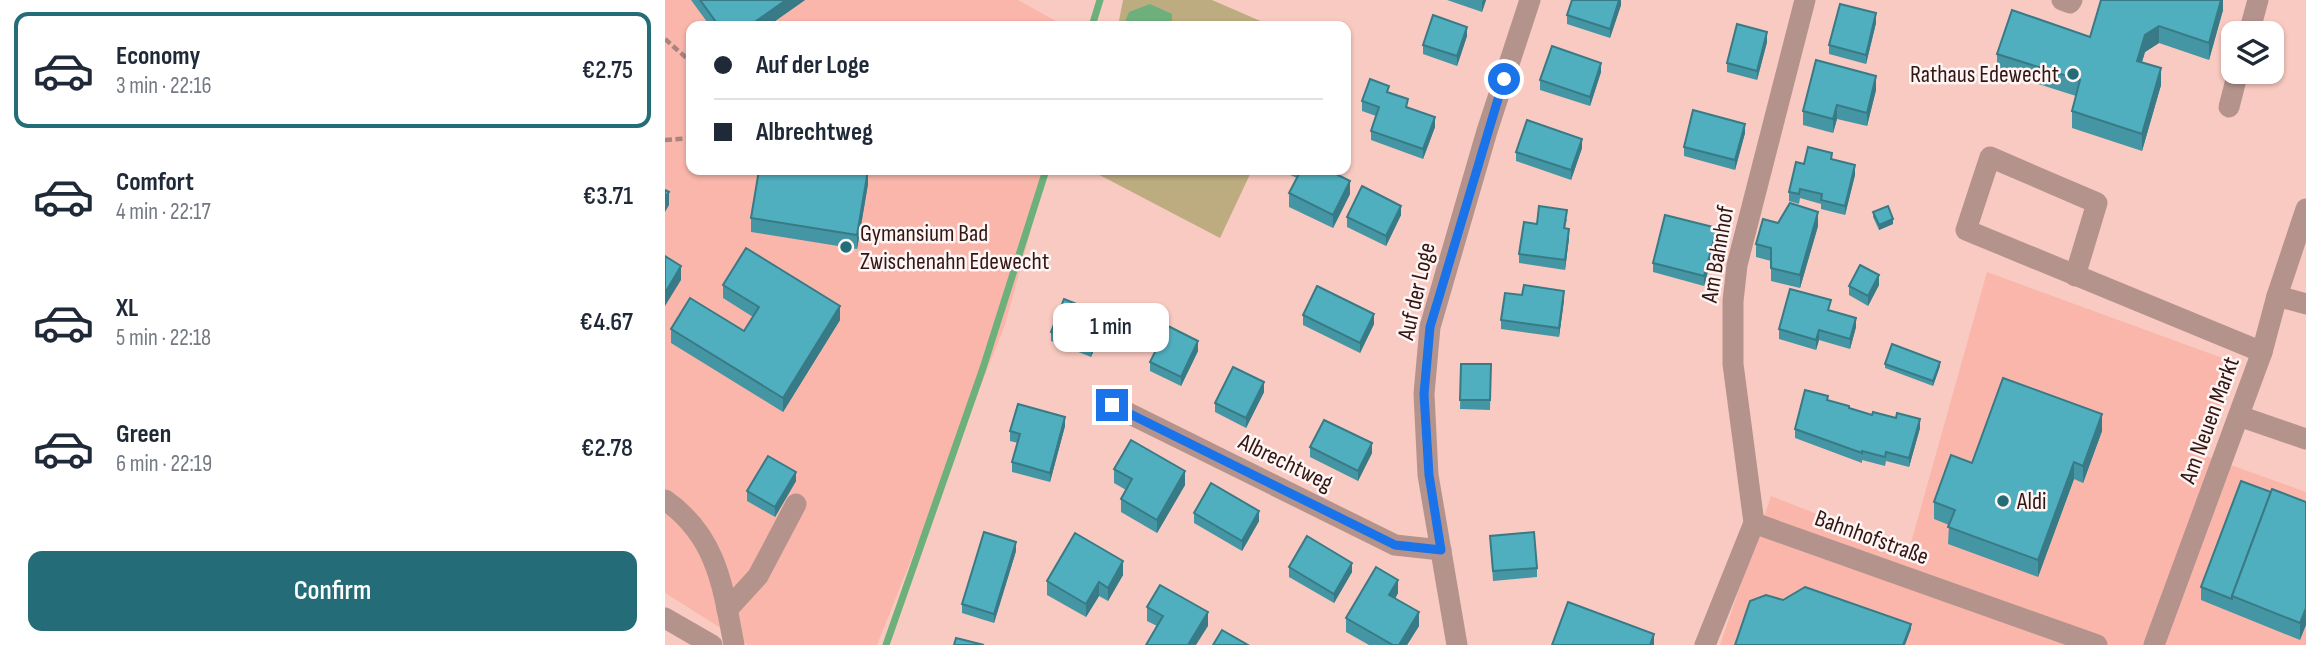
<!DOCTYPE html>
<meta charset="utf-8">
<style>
body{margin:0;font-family:"Sofia Sans Condensed",sans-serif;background:#f2f2f3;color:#1f2937;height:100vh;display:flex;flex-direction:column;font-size:26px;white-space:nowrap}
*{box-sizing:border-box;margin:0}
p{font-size:23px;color:#747a83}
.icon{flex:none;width:38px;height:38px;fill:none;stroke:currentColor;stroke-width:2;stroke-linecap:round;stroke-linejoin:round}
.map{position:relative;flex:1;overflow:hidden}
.details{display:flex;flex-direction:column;background:#fff;width:665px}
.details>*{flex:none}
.top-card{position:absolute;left:21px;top:21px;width:665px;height:154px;border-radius:14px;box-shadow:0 2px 5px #0004;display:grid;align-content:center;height:154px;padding:0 28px;background:#fff}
.controls{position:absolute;left:1556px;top:21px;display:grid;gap:14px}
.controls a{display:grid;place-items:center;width:63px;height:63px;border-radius:14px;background:#fff;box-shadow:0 2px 5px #0004;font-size:35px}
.end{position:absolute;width:32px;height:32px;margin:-16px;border:9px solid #1a73e8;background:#fff;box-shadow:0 0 0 4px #fff}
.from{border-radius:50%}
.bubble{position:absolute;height:49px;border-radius:14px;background:#fff;box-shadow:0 2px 5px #0004;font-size:23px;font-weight:600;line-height:49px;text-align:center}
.top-card b{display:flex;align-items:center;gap:24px;height:66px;font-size:26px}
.top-card b+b{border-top:2px solid #e0e1e3}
.top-card i{width:18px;height:18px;background:#1f2937}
ul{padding:12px 0 0;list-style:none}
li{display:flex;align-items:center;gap:21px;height:116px;margin:0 14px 10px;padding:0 14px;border:4px solid transparent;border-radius:14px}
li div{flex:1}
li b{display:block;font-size:26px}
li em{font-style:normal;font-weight:600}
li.on{border-color:#246d78}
li>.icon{width:63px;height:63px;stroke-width:1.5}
.cta{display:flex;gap:14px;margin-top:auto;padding:14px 28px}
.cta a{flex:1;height:80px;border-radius:14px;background:#246d78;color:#fff;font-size:28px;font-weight:600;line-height:80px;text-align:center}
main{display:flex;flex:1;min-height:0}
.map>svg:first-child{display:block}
.built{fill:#fab6ab}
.green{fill:#bdac80}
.water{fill:#6db07b}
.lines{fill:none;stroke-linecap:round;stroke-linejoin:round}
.stream{stroke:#6db07b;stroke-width:7}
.path{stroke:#aa837c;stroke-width:4.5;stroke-dasharray:7 3.5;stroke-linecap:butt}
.minor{stroke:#b4938d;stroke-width:21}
.wall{fill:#4596a4}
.shaded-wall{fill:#387a86}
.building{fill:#50afbf;stroke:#387a86;stroke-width:2}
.route{stroke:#1a73e8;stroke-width:9}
.poi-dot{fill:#246d78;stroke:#fef5f4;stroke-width:2.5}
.labels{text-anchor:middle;stroke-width:5;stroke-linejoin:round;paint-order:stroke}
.poi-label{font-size:24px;fill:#321612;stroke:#fef5f4;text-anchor:start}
.street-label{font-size:24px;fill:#321612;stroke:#fef5f4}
</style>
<main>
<section class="details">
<ul>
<li class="on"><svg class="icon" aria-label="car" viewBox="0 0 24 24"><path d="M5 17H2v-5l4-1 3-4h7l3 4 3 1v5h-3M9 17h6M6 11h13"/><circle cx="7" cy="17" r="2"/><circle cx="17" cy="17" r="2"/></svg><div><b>Economy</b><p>3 min · 22:16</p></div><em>€2.75</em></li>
<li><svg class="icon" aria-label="car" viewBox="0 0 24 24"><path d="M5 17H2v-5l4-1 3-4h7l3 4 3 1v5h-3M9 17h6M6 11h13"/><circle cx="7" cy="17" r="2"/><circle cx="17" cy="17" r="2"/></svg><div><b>Comfort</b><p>4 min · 22:17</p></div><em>€3.71</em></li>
<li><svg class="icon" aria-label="car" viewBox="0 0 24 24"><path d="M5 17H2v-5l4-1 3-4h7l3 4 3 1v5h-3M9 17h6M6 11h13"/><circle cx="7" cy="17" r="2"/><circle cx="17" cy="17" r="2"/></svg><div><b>XL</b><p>5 min · 22:18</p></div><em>€4.67</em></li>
<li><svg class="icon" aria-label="car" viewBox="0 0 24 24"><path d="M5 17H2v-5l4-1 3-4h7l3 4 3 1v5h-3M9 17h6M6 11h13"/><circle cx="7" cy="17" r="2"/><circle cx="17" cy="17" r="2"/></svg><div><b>Green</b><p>6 min · 22:19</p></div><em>€2.78</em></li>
</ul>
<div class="cta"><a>Confirm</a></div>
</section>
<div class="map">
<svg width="1641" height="645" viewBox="0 0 1641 645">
<rect width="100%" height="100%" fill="#f9cac1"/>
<!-- built -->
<g class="built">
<path d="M0,0h353l47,26h-374v144h356l-42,155 -128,320h-129l-83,-52z"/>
<path d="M1322,272l249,91 -33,92 103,37v153h-586l51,-149 138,54z"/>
</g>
<!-- green -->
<g class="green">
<path d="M458,0h89l60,26h-154z"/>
<path d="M425,170h162l-32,68z"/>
</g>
<!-- water -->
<path class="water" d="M485,4l22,10v12h-49l6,-14z"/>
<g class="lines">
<!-- stream -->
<g class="stream">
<path d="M427,26l8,-26"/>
<path d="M221,645l97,-277 63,-198"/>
</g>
<!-- path -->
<g class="path">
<path d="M0,39l26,23"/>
<path d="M0,140l26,-2"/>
</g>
<!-- minor -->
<g class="minor">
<path d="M1397,0l8,3 2,-3"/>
<path d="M1584,33l9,-33"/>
<path d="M1564,107l9,-35"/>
<path d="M1410,276l22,-73 -107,-46 -24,73 296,122"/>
<path d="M1612,296l29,8"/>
<path d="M447,405l283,140 46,5"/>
<path d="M1574,416l67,23"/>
<path d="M0,500c52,36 58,87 69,145"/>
<path d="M1089,523l343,122"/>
<path d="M62,610l31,-34 38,-72"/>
<path d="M0,618l47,27"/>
<path d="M792,645l-29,-170 -4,-81 6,-67 57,-196 43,-131"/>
<path d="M1040,645l49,-122 -21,-159v-63l4,-36 68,-265"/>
<path d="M1489,645l108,-293 15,-56 29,-87"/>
</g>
</g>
<!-- wall -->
<g class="wall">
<path d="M26,0h114l-37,26h-58z"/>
<path d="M782,0h39l-4,12z"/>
<path d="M956,0v5l-11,33 -43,-14v-9z"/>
<path d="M1558,0v10l-14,50 -50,-17 -14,9 -3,10 19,23 -19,66 -70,-23v-17l4,-15 -79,-25v-17l93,-17z"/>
<path d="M1211,23l-10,41 -37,-10v-9z"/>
<path d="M802,36l-10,30 -34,-12v-9z"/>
<path d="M1102,42l-10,38 -30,-8v-9z"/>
<path d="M936,72l-11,34 -50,-16v-10z"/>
<path d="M1211,90l-9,36 -30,-7 -4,14 -30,-8v-14z"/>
<path d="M724,93l46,34 -12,32 -52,-19v-9l5,-15 -14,-5v-10z"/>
<path d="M1080,133l-10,37 -51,-14v-9z"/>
<path d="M917,148l-11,32 -55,-19v-9z"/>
<path d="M1167,159l23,16 -10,40 -24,-6v-5l-21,-6 -1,6 -10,-3v-9l15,-28z"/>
<path d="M614,170h51l20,24 -17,34 -44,-21v-14l8,-15z"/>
<path d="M203,184l-11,65 -106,-17v-14z"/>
<path d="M1208,212l20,12 -14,6 -6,-13z"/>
<path d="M736,215l-15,31 -39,-19v-10z"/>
<path d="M902,219l-2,9 4,10 -4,32 -46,-7v-9l18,-30z"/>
<path d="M1113,223l40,3 -18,62 -29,-7v-20l-15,-4v-13z"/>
<path d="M1052,238l-13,48 -51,-14v-9z"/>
<path d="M58,285l117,35 -57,92 -112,-69v-14l73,2 9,-14 -30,-19z"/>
<path d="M1214,285l-11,21 -19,-11v-9z"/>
<path d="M899,300l-5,37 -58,-8v-9z"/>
<path d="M1165,311l26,16 -6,22 -31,-9 -3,10 -37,-11v-10z"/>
<path d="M638,315l71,9 -14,29 -57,-28z"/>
<path d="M439,325l-13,32 -40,-16v-9z"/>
<path d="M533,351l-17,35 -31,-15v-9z"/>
<path d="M796,364h30l-1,46 -30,-1z"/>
<path d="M1220,364l55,2 -7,20 -48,-18z"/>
<path d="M599,392l-18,36 -31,-16v-9z"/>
<path d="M1163,400l21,9 71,19 -11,39 -23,-6 -1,5 -23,-6v3l-67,-25v-9z"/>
<path d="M400,426l-15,56 -38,-10v-10l6,-19 -8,-2v-10z"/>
<path d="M1437,431l-19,52 -9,-4 -36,98 -90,-33 1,-19 -15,-6v-17l38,-39z"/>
<path d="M645,447l62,6 -14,28 -48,-24z"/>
<path d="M449,469l71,16 -28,48 -36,-21v-13l5,-9 -12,-7z"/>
<path d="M131,481l-21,36 -28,-16v-10z"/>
<path d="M1606,492l35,10 -6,138 -99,-40v-13z"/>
<path d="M529,513l65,8 -17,30 -48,-28z"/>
<path d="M825,536l47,32v9l-44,4z"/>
<path d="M351,551l-22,72 -32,-10v-9z"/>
<path d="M624,567l63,5 -18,31 -45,-26z"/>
<path d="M458,575l-15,26 -9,-5 -13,21 -39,-22v-14z"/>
<path d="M733,593l-3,6 24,27 -12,19h-38l-23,-13v-14z"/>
<path d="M482,607l61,19h-51l-10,-5z"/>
</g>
<!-- shaded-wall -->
<g class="shaded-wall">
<path d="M121,0h19l-37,26h-19z"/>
<path d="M818,0h3l-4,12v-9z"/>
<path d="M954,0h2v5l-11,33v-9z"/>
<path d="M1556,0h2v10l-14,50v-17z"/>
<path d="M1211,13v10l-10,41v-9z"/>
<path d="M1494,26v17l-14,9 -8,26v-17l8,-26z"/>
<path d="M802,27v9l-10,30v-10z"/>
<path d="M1102,32v10l-10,38v-9z"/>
<path d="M936,63v9l-11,34v-9z"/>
<path d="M1496,68v17l-19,66v-17z"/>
<path d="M1211,76v14l-9,36v-13z"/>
<path d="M1172,105v14l-4,14v-14z"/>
<path d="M770,117v10l-12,32v-10z"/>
<path d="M1080,124v9l-10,37v-10z"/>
<path d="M917,139v9l-11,32v-10z"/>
<path d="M1190,165v10l-10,40v-9z"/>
<path d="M203,170v14l-11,65v-14z"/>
<path d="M685,181v13l-17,34v-13z"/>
<path d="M4,192v13l-4,7v-14z"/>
<path d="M736,206v9l-15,31v-10z"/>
<path d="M1153,212v14l-18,62v-13z"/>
<path d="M1228,219v5l-14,6v-5z"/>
<path d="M1052,228v10l-13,48v-10z"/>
<path d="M904,229v9l-4,32v-10z"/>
<path d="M16,266v14l-16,26v-13z"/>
<path d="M1214,275v10l-11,21v-10z"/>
<path d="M899,291v9l-5,37v-9z"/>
<path d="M175,306v14l-57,92v-14z"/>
<path d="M709,314v10l-14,29v-10z"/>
<path d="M439,315v10l-13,32v-10z"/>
<path d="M1191,318v9l-6,22v-10z"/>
<path d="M1154,330v10l-3,10v-10z"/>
<path d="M533,341v10l-17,35v-9z"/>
<path d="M1275,362v4l-7,20v-5z"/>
<path d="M599,382v10l-18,36v-10z"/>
<path d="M1437,414v17l-19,52v-17z"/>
<path d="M400,417v9l-15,56v-9z"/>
<path d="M1255,419v9l-11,39v-9z"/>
<path d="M707,443v10l-14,28v-10z"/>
<path d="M1409,462v17l-36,98v-17z"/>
<path d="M520,471v14l-28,48v-13z"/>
<path d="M131,472v9l-21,36v-10z"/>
<path d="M594,511v10l-17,30v-10z"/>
<path d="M351,542v9l-22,72v-9z"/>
<path d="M458,561v14l-15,26v-13z"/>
<path d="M687,563v9l-18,31v-9z"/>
<path d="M733,580v13l-9,16v-14z"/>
<path d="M434,582v14l-13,21v-13z"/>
<path d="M1641,608v17l-6,15v-17z"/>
<path d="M543,612v14l-12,19h-8z"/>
<path d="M754,612v14l-12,19h-8z"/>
<path d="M1246,624v5l-6,16h-2z"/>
<path d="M989,634v11h-4z"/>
</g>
<!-- building -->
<g class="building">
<path d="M35,0h86l-37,26h-30z"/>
<path d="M907,0h47l-9,29 -43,-14z"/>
<path d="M1436,0h120l-12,43 -50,-17 -14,9 -8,26 24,7 -19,66 -70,-23 8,-31 -83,-26 15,-44 78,27z"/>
<path d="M1175,4l36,9 -10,42 -37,-10z"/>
<path d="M768,15l34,12 -10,29 -34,-11z"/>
<path d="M1072,24l30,8 -10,39 -30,-8z"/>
<path d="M887,46l49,17 -11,34 -50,-17z"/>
<path d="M1151,60l60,16 -9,37 -30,-8 -4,14 -30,-8z"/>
<path d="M705,79l19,7 -2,6 21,7 -2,8 29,10 -12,32 -52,-18 8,-24 -17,-6z"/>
<path d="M1028,110l52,14 -10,36 -51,-13z"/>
<path d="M862,120l55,19 -11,31 -55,-18z"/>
<path d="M1143,147l24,6 -1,6 24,6 -10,41 -24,-6 1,-6 -22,-5 -1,5 -10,-2 7,-30 8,2z"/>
<path d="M94,170h109l-11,65 -106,-17z"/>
<path d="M636,170h27l22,11 -17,34 -44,-22z"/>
<path d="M697,186l39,20 -15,30 -39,-19z"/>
<path d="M0,190l4,2 -4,6z"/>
<path d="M1125,203l28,9 -18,63 -29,-7v-20l-15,-4 7,-25 15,4z"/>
<path d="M874,206l28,4 -3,18 5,1 -4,31 -46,-6 5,-32 13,2z"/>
<path d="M1223,206l5,13 -14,6 -6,-13z"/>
<path d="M1000,215l52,13 -13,48 -51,-13z"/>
<path d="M81,248l94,58 -57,92 -112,-69 19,-31 54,33 15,-24 -36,-22z"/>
<path d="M0,256l16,10 -16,27z"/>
<path d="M1195,265l19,10 -11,21 -19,-10z"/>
<path d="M859,285l40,6 -5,37 -58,-8 4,-27 17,2z"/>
<path d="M652,286l57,28 -14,29 -57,-28z"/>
<path d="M1125,289l41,11 -3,10 28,8 -6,21 -31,-9 -3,10 -37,-11z"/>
<path d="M399,299l40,16 -13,32 -40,-15z"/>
<path d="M503,326l30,15 -17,36 -31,-15z"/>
<path d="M1227,344l48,18 -7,19 -48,-17z"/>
<path d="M796,364h30l-1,36h-30z"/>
<path d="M568,367l31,15 -18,36 -31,-15z"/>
<path d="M1338,378l99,36 -19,52 -9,-4 -36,98 -90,-33 7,-17 -21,-8 17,-47 21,8z"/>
<path d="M1140,390l23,6 -1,4 22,6v2l23,7 1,-3 23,6 1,-5 23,6 -11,39 -23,-6 -1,5 -23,-6v2l-67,-24z"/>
<path d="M353,404l47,13 -15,56 -38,-11 8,-28 -10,-3z"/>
<path d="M659,420l48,23 -14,28 -48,-24z"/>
<path d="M466,440l54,31 -28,49 -36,-21 11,-20 -18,-10z"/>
<path d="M103,456l28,16 -21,35 -28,-16z"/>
<path d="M1576,481l30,11 -39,104v3l-31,-12z"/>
<path d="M546,483l48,28 -17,30 -48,-28z"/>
<path d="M1607,489l34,13v106l-6,15 -68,-27z"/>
<path d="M319,532l32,10 -22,72 -32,-10z"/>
<path d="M869,532l3,36 -44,3 -3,-35z"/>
<path d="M410,533l48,28 -15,27 -9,-6 -13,22 -39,-23z"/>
<path d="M642,536l45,27 -18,31 -45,-27z"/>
<path d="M711,567l22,13 -9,15 30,17 -20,33h-6l-47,-27z"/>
<path d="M495,585l48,27 -20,33h-42l17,-29 -16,-9z"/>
<path d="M1140,587l106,37 -8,21h-168l15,-44 16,-6 17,5z"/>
<path d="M903,602l86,32 -4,11h-98z"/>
<path d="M557,630l26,15h-35z"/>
<path d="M291,638l28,7h-30z"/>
</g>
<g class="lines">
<!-- route -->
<path class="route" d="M447,405l283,140 46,5 -12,-75 -5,-81 6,-67 74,-248"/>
</g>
<!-- markers -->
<g class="poi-dot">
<circle cx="1408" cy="74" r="7"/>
<circle cx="181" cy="247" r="7"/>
<circle cx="1338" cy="501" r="7"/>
</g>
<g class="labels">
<!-- poi labels -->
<g class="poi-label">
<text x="1394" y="82" text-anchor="end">Rathaus Edewecht</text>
<text x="195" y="241">Gymansium Bad<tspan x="195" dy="28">Zwischenahn Edewecht</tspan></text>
<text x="1352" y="509">Aldi</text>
</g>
<!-- street labels -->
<g class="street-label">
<text transform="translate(1052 254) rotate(-80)" y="8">Am Bahnhof</text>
<text transform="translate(751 291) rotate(-77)" y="8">Auf der Loge</text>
<text transform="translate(1544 420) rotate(-70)" y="8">Am Neuen Markt</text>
<text transform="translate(621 462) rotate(26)" y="8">Albrechtweg</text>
<text transform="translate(1207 537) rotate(20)" y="8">Bahnhofstraße</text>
</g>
</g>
</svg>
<div class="controls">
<a><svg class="icon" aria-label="layers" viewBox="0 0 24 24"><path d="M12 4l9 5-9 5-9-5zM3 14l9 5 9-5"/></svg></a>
</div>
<i class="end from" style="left:839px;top:79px"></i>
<i class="end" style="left:447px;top:405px"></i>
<div class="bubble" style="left:388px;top:303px;width:116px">1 min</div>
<div class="top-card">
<b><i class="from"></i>Auf der Loge</b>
<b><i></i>Albrechtweg</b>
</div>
</div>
</main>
